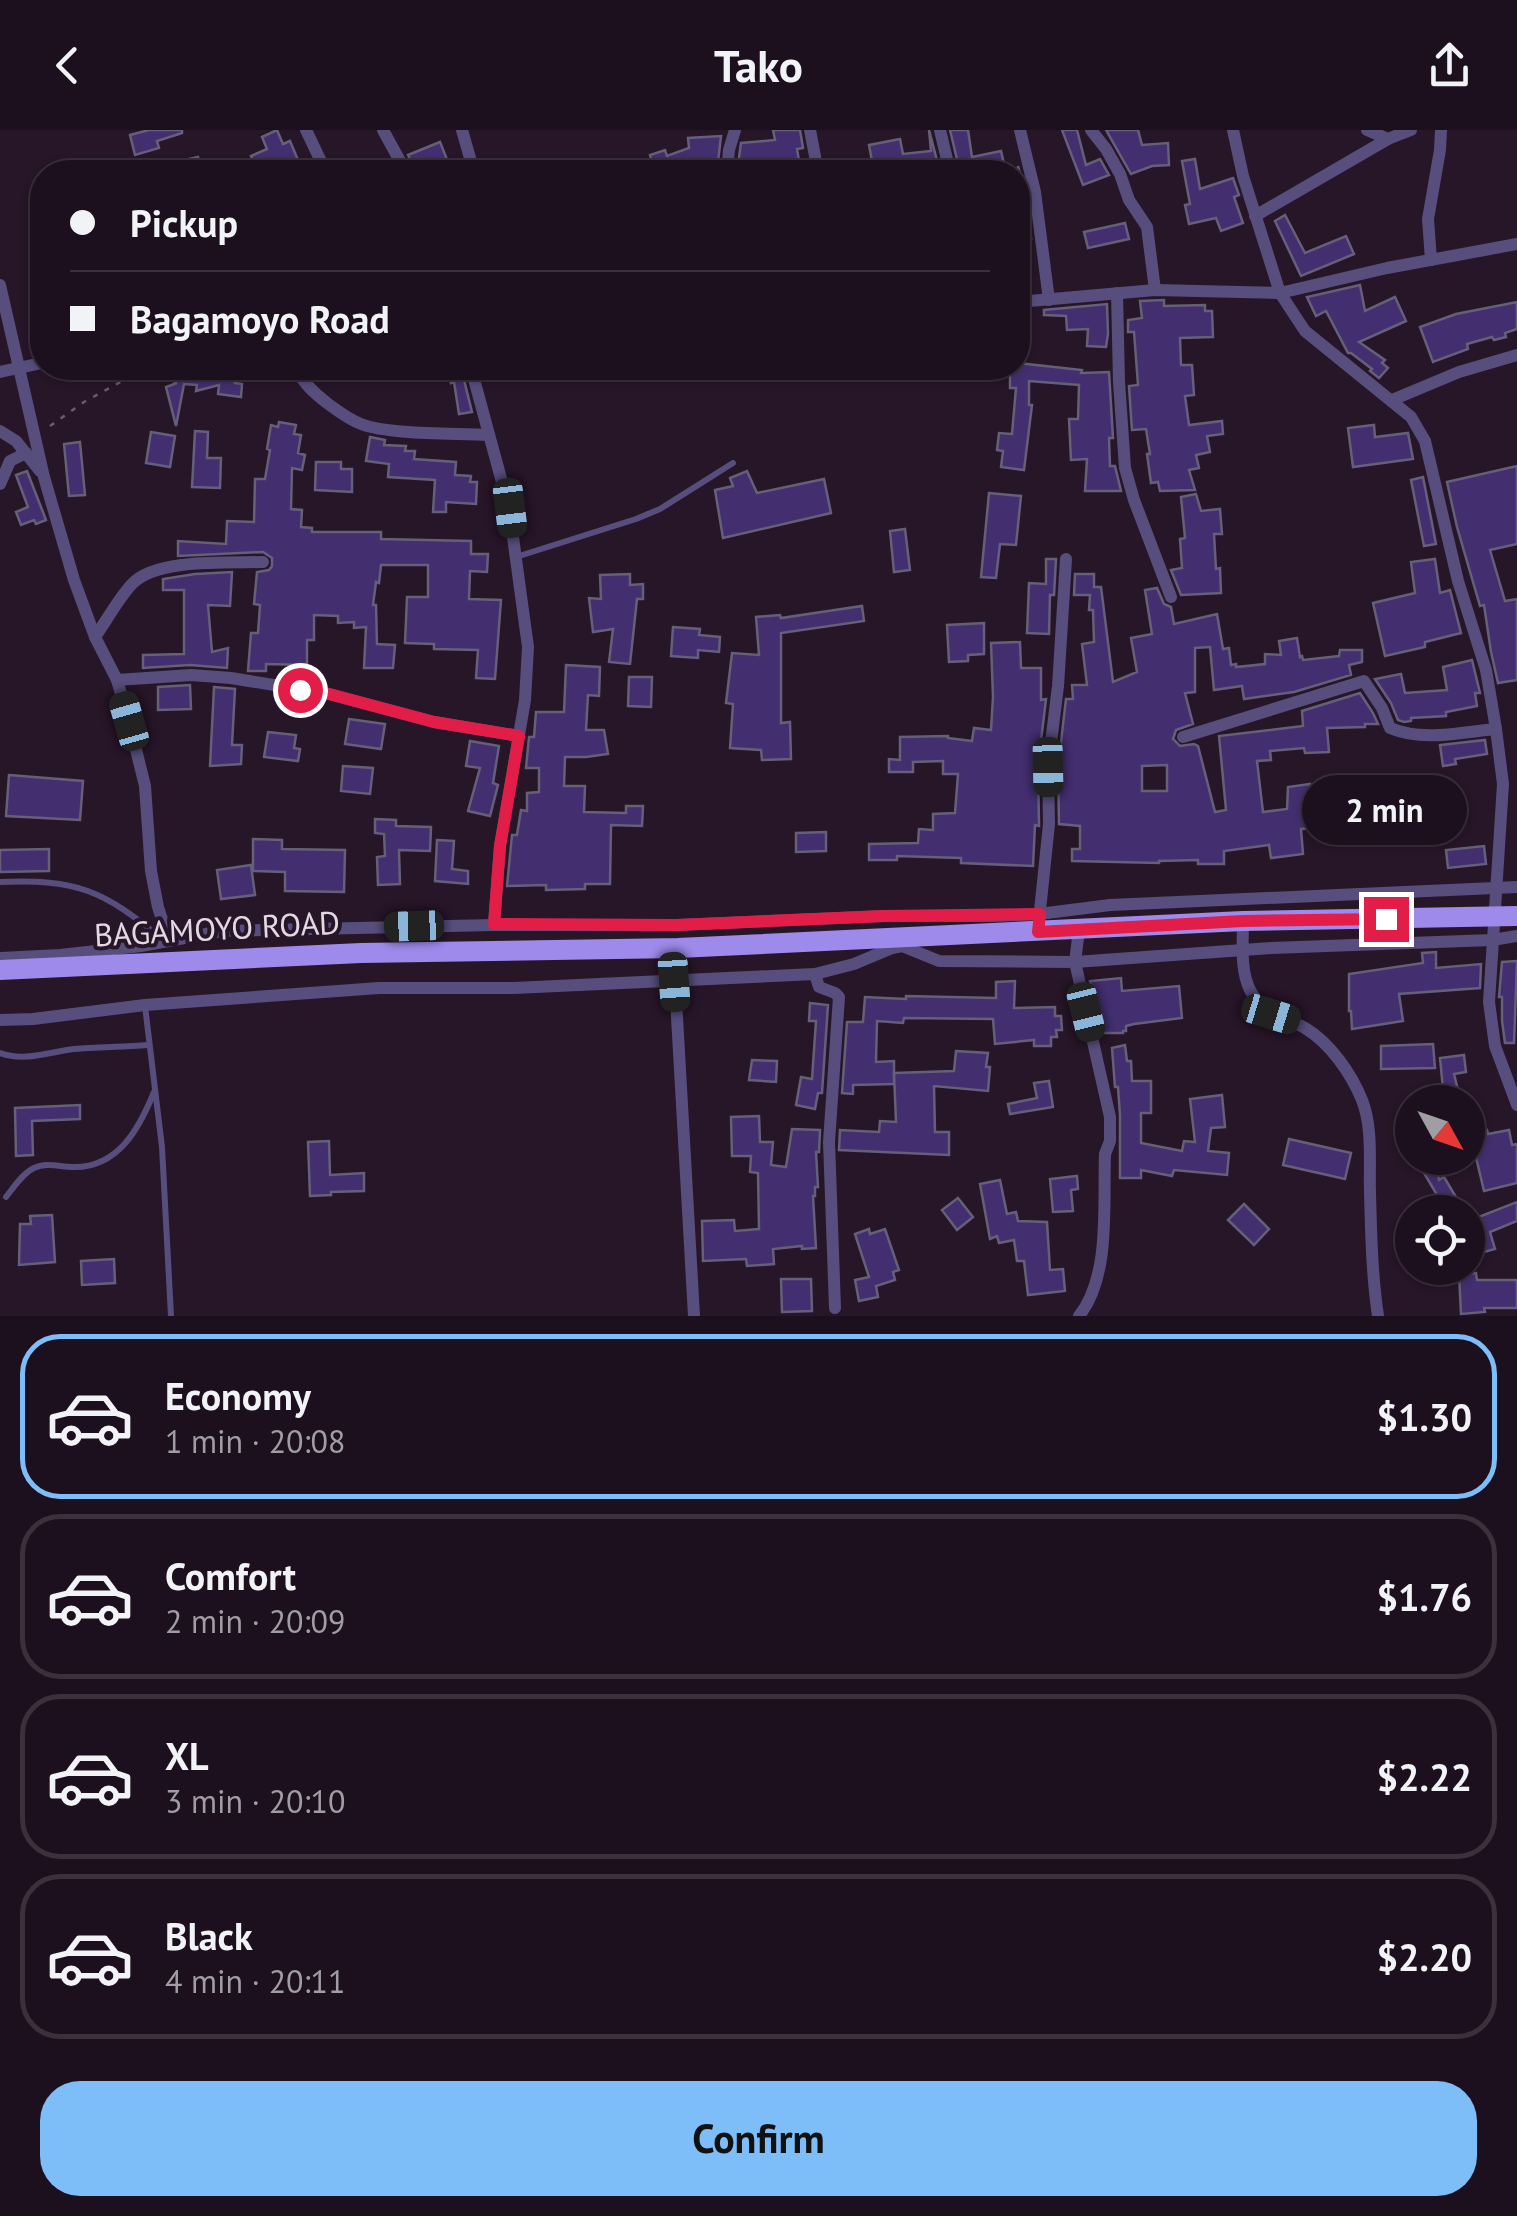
<!DOCTYPE html>
<meta charset="utf-8">
<style>
body{margin:0;font-family:"PT Sans",sans-serif;background:#2a1e2b;color:#f1f3f6;height:100vh;display:flex;flex-direction:column;font-size:38px;white-space:nowrap}
*{box-sizing:border-box;margin:0}
p{font-size:32px;color:#a09da4}
.icon{flex:none;width:55px;height:55px;fill:none;stroke:currentColor;stroke-width:2;stroke-linecap:round;stroke-linejoin:round}
.map{position:relative;height:1186px;overflow:hidden}
.sheet{display:flex;flex-direction:column;background:#1d101e;flex:1}
.sheet>*{flex:none}
.top-card{position:absolute;left:30px;top:30px;width:1000px;height:220px;border-radius:40px;box-shadow:0 2px 8px #0004,0 0 0 2px #3b303c;display:grid;align-content:center;height:220px;padding:0 40px;background:#1d101e}
.needle{width:65px;rotate:130deg}
.fabs{position:absolute;left:1395px;top:955px;display:grid;gap:20px}
.fabs a{display:grid;place-items:center;width:90px;height:90px;border-radius:50%;background:#1d101e;box-shadow:0 2px 8px #0004,0 0 0 2px #3b303c;font-size:50px}
.end{position:absolute;width:45px;height:45px;margin:-22px;border:12px solid #e11d48;background:#fff;box-shadow:0 0 0 5px #fff}
.from{border-radius:50%}
.bubble{position:absolute;height:70px;border-radius:35px;background:#1d101e;box-shadow:0 2px 8px #0004,0 0 0 2px #3b303c;font-size:32px;font-weight:800;line-height:70px;text-align:center}
.car{position:absolute;width:30px;height:60px;margin:-30px -15px;border-radius:12px;box-shadow:0 0 8px 2px #0007;background:linear-gradient(#222 24%,#8ab4d8 0 40%,#222 0 76%,#8ab4d8 0 86%,#222 0)}
.top-card b{display:flex;align-items:center;gap:35px;height:95px;font-size:38px}
.top-card b+b{border-top:2px solid #3b303c}
.top-card i{width:25px;height:25px;background:#f1f3f6}
ul{padding:18px 0 0;list-style:none}
li{display:flex;align-items:center;gap:30px;height:165px;margin:0 20px 15px;padding:0 20px;border:5px solid #3b303c;border-radius:40px}
li div{flex:1}
li b{display:block;font-size:38px}
li em{font-style:normal;font-weight:800}
li.active{border-color:#7dbef9}
li>.icon{width:90px;height:90px;stroke-width:1.5}
.primary-button{display:flex;gap:20px;margin-top:auto;padding:20px 40px}
.primary-button a{flex:1;height:115px;border-radius:40px;background:#7dbef9;color:#111;font-size:40px;font-weight:800;line-height:115px;text-align:center}
header{display:flex;justify-content:space-between;align-items:center;height:130px;padding:0 40px;background:#1d101e;font-size:45px;font-weight:800}
.map>svg:first-child{display:block}
.building{fill:#432e6f;stroke:#655f7a;stroke-width:2.5;fill-rule:evenodd}
.lines{fill:none;stroke-linecap:round;stroke-linejoin:round}
.path{stroke:#6b5b6c;stroke-width:2.5;stroke-dasharray:5 8;stroke-linecap:butt}
.service{stroke:#574e7d;stroke-width:6}
.minor{stroke:#574e7d;stroke-width:12}
.trunk{stroke:#9e8aea;stroke-width:20}
.route{stroke:#e11d48;stroke-width:12}
.labels{text-anchor:middle;stroke-width:8;stroke-linejoin:round;paint-order:stroke}
.street-label{font-size:32px;fill:#e4d8e5;stroke:#271528}
</style>
<header><svg class="icon" aria-label="back" viewBox="0 0 24 24"><path d="M15 5l-7 7 7 7"/></svg>Tako<svg class="icon" aria-label="share" viewBox="0 0 24 24"><path d="M12 15V3M7 8l5-5 5 5M5 13v7h14v-7"/></svg></header>
<div class="map">
<svg width="1517" height="1186" viewBox="0 0 1517 1186">
<rect width="100%" height="100%" fill="#271528"/>
<!-- building -->
<g class="building">
<path d="M149,0h33v3l-25,8 2,7 -24,7 -5,-20z"/>
<path d="M277,0l6,14 7,-3 13,31h-45l-7,-16 16,-7 -5,-12z"/>
<path d="M773,0h27l3,18 -6,1 4,23h-64l4,-29 34,-3z"/>
<path d="M929,0l11,42h-66l-5,-27 31,-6 3,15 28,-3z"/>
<path d="M950,0h18l4,27 29,-6 5,21h-46z"/>
<path d="M1062,0h15l9,35 14,-6 9,16 -26,10z"/>
<path d="M1106,0h32l4,15 26,-2 1,22 -17,1 -21,8z"/>
<path d="M721,6l-4,35 -17,1v-4l-15,4h-30l-5,-17 15,-5 2,6 22,-8 -1,-10z"/>
<path d="M440,12l12,30h-36l-8,-17z"/>
<path d="M198,27l3,15h-49v-5z"/>
<path d="M1195,29l5,30 33,-11 6,17 -5,2 9,26 -22,8 -5,-13 -27,6 -4,-19 5,-1 -8,-43z"/>
<path d="M1018,36l7,28 6,45 -13,3z"/>
<path d="M1285,85l20,38 41,-17 8,18 -53,22 -26,-55z"/>
<path d="M1125,93l4,16 -41,9 -4,-16z"/>
<path d="M1360,155l5,26 30,-14 11,24 -47,21 26,18 -3,3 6,5 -9,10 -9,-7 2,-2 -21,-16h-3l-22,-42 -10,5 -9,-19z"/>
<path d="M1164,170v6l41,-1v6h7l1,26 -33,1 1,27h11l2,30 -9,1 4,29 33,-4 1,13 -16,2 3,16 -14,3 3,13 -10,2 6,20 -35,1 -2,-9 -7,1 -4,-29h3l-4,-25 -14,1 -3,-44 9,-1 -4,-53h-6v-12l14,-2 -2,-17z"/>
<path d="M1517,172v27l-12,4 1,4 -12,3 -2,-3 -25,7 1,5 -35,13 -13,-35 36,-13z"/>
<path d="M1107,174l1,30 -2,13 -19,-1 1,-17 -21,1 -1,-14 -22,-1v-5z"/>
<path d="M1018,233l64,7 -1,3 28,-1 4,66h-4l1,28h5l6,25h-36l2,-32 -16,1 -2,-41h9l1,-34 -50,-4v24h3l-8,65 -23,-3 2,-16 -6,-1 2,-17 13,1 4,-46h-6v-20h8z"/>
<path d="M171,238h66l-2,15 7,1 -1,13 -23,-3 1,-9 -23,6 1,-6 -13,-1 -8,42 -10,-39 11,-4h-2z"/>
<path d="M448,238h13l11,44 -13,2 -5,-32 -3,1z"/>
<path d="M279,292l17,3 -2,9 7,1 -3,18 7,2 -3,15 -10,-2 -1,41 11,1 -1,17 11,1v4h69v7l90,2v13h17l-1,18 -17,-1 -1,28 32,1 -6,79 -19,-1 2,-28 -44,-1v-5l-29,-1 2,-46h21v-32h-47l-2,18 -3,-1 -3,23h3l1,39 18,1 -2,23h-29l2,-41 -12,1v-6l-16,1v-7l-24,-1v25h-7v25l-41,-1v7h-18l3,-38h7l2,-28 -6,-1 3,-32 12,-2 3,-4v-8l-9,-6 -85,4v-15l48,3 1,-23 27,1 1,-43h10l5,-29 -3,-1 4,-24 7,2z"/>
<path d="M1374,295l1,12 33,-4 5,26 -60,8 -5,-39z"/>
<path d="M195,301l13,1 -1,26h14l-1,30 -28,-1z"/>
<path d="M151,302l24,4 -5,31 -24,-4z"/>
<path d="M370,307l15,3 -1,5 22,1 -1,5h10l-1,8 42,3 -1,13 16,1 -1,6h7l-1,22 -30,-2v10h-13l2,-32 -47,-3 1,-13 -23,-3z"/>
<path d="M80,312l5,53 -16,1 -5,-52z"/>
<path d="M316,332h25v7h11v23l-37,-2z"/>
<path d="M1517,336v78l-27,6 15,51 12,-2v81l-19,3 -7,-31 -7,-47 -4,1 -23,-79 -10,-45z"/>
<path d="M27,341l19,49 -10,4 -2,-4 -13,5 -5,-13 12,-5 -12,-32z"/>
<path d="M747,341l10,22 67,-14 7,34 -108,25 -8,-48 18,-4 -3,-8z"/>
<path d="M1423,347l13,67 -12,2 -13,-66z"/>
<path d="M989,363l32,3 -5,49 -16,-1 -4,34 -15,-1z"/>
<path d="M1196,364l5,17 19,-2 2,25h-8l2,35 4,-1 1,25 -40,2 -10,-25 11,-2 -2,-29 5,-1 -4,-41z"/>
<path d="M905,399l5,41 -16,2 -4,-41z"/>
<path d="M1046,429h10l-2,36h-4l-1,39 -22,-1 2,-50 17,1z"/>
<path d="M1435,429l5,34 10,-3 11,43 -36,9v5l-40,9 -12,-53 42,-10 -4,-31z"/>
<path d="M232,442l-2,34 -22,-1 4,47 16,-4 -1,20 -37,-3 -47,3v-13l41,-1v-64h-21v-11l32,-5z"/>
<path d="M630,444v11l13,-1v15h-6l-7,65 -21,-2 4,-33 -20,3 -4,-34 12,1 -1,-24z"/>
<path d="M1075,444h19v13h7l12,95 24,-10 -6,-34 21,-4 -7,-44 12,-2 7,16 7,3 3,17 43,-10 6,35 6,-1 2,17 5,-1v3l29,-3v-10l16,1 -2,-14 18,-3 3,19 2,-1 1,4 36,-4 1,-6h22v12l-13,3 2,10 -57,17 -50,7 -2,-13 -28,4 -4,-43 -15,1v44l-10,1 8,31 -17,6 -3,9 7,7 14,-2 4,2 17,66 11,-2 -7,-74 84,-10 -1,-15 58,-18 13,20 5,11h-13v3l-38,1 2,24 -24,1 -1,-5 -34,3 1,9 -14,1 6,51 24,-3 1,-22 22,-3 4,44 -13,1 2,25 -32,4 -2,-13 -45,6v13h-26v-4l-39,1v2l-87,-2v-12h8v-23l-21,-2 -1,-56 8,-69h7l-1,-14h15l-5,-41 12,-2 -1,-32h-4l1,-15h-16zM1167,635v26h-25v-25z"/>
<path d="M862,476l2,15 -83,12v90l9,-1 1,37 -29,1 -1,-10 -31,-2 3,-44 -7,-1 6,-50 27,2 -3,-38 24,-2 1,3z"/>
<path d="M984,493v31l-16,1v6l-19,1 -2,-37z"/>
<path d="M673,497l27,2 -1,6 21,2 -1,15 -21,-2v8l-27,-2z"/>
<path d="M1020,512l1,26h20v32l5,-1 -8,67 1,58v2l-4,-1 -2,41 -72,-3v-5l-64,-2v4h-28v-16l49,-1 1,-14 14,1v-16l22,-1 3,-39h-15v-13l-30,1v10h-24v-13l11,1v-23l48,-1v2l24,3 2,-13 17,2 2,-33 -2,-54z"/>
<path d="M1472,530l8,33h-5l2,13 -31,6v4l-35,2v3l-7,1 -6,-2 -7,-17 -16,-24 26,-5 4,19 42,-3 -4,-23z"/>
<path d="M566,535l34,2 -1,29 -11,-1 -2,35h18l4,24 -22,3h-21l-1,29h21l-1,26 42,1v-7h17l-1,20 -31,-1 -1,59h-25v5l-39,1v-5l-39,1 5,-51h5l4,-25 6,1v-18l12,-1v-24h-13l3,-31h5l2,-25h28z"/>
<path d="M629,547h23l-1,30 -23,-1z"/>
<path d="M190,555l1,24 -33,1v-23z"/>
<path d="M214,557l21,2 -3,56h10l-1,19 -31,2z"/>
<path d="M349,589l36,5 -4,25 -36,-5z"/>
<path d="M268,602l28,3 -2,13 6,1 -2,12 -34,-4z"/>
<path d="M1485,610l2,14 -32,5 1,5 -13,2 -3,-21z"/>
<path d="M470,611l29,5 -6,37 5,2 -8,31 -22,-5 12,-43 -14,-2z"/>
<path d="M343,636l30,2 -3,26 -29,-3z"/>
<path d="M9,645l74,6 -3,39 -74,-4z"/>
<path d="M1395,654l36,3 -2,32h13l-1,20 -64,-1v-23h17z"/>
<path d="M375,689l21,1v6l35,1 -1,24 -31,-1 1,34 -22,1 -1,-28 8,-1 -1,-22 -9,-1z"/>
<path d="M826,702v19l-30,1v-19z"/>
<path d="M253,709l29,1v9l63,1 -1,42 -59,-1v-19l-32,-1z"/>
<path d="M437,710l17,1 -2,28 16,2v13l-33,-3z"/>
<path d="M1484,716l2,18 -38,4 -2,-18z"/>
<path d="M49,719v22l-49,1v-22z"/>
<path d="M251,735l4,30 -34,4 -4,-29z"/>
<path d="M1436,822v16l45,-4 -1,24 -81,6 4,27 -51,8 -1,-18h-2v-37l74,-11 -1,-10z"/>
<path d="M1517,831l-3,82h-9l-3,-22v-24h-3l3,-35z"/>
<path d="M1121,848l1,13 57,-5 3,32 -48,6 -8,2v5h-3v2h-22l-11,-52z"/>
<path d="M1015,851l-1,27 41,-1v9h6l1,14h-6l1,7h-6v9h-17v-6l-39,4 -2,-25 -89,-1 -1,5 -26,-2 -1,41 18,-1v23l-41,1v9l-11,-1 5,-71h16l2,-25 41,2v-3l90,2v-16z"/>
<path d="M810,873l18,2 -6,88h-4l-3,16 -19,-4 5,-28 11,2 4,-58h-7z"/>
<path d="M1433,914l2,24 -54,1v-23z"/>
<path d="M1125,915l2,16h4l1,20h19v32h-10v30l41,8 2,-10 11,1 -5,-43 32,-4 3,32 -14,1 -3,23 21,2 -2,22 -53,-5 -2,6 -31,-6v8h-21v-63l-2,-28h-3l-3,-39z"/>
<path d="M956,921l32,2 -2,14h4l-2,24 -54,-5 1,46h14v23l-110,-5 1,-20 39,2 1,-11 16,1 -2,-49 60,-2z"/>
<path d="M1464,925l2,17 -12,2 7,28h-17l-3,-12 2,-1 -3,-31z"/>
<path d="M752,930l25,1 -1,21 -27,-2z"/>
<path d="M1049,951l4,26 -43,7 -2,-10 29,-6 -3,-15z"/>
<path d="M80,975v14l-48,2 1,34 -17,1 -1,-48z"/>
<path d="M759,986l1,26h13l-2,23 15,2 6,-38 28,1 -1,22h-3l2,35h-3v9h-2l3,52 -14,1v-3l-29,3 1,15 -27,2 -1,-7 -43,2 -1,-40 32,-1 1,11 24,-2 -1,-56 -8,-1 1,-16h-19l-1,-39z"/>
<path d="M1487,1000l1,4 21,-4 3,15 5,-1v39l-33,8 -10,-42 -6,3v-17z"/>
<path d="M1289,1009l62,14 -6,26 -62,-14z"/>
<path d="M329,1011l1,34 34,-2v18l-33,1v3l-21,1 -2,-54z"/>
<path d="M1415,1028h20l4,22 5,-3 12,20 -13,8z"/>
<path d="M1077,1046l1,13 -7,1 2,21 -20,1 -3,-33z"/>
<path d="M1000,1050l7,34 9,-2 2,9 29,1 3,48 13,-1 2,22 -37,4 -4,-34h-7l-3,-21 -15,3 -2,-7 -7,3 -10,-55z"/>
<path d="M958,1068l15,19 -16,13 -15,-20z"/>
<path d="M1517,1072v19l-27,11 5,17 -11,3 -13,-32z"/>
<path d="M1244,1074l25,25 -15,16 -26,-25z"/>
<path d="M52,1085l3,47 -36,3 1,-41h11l-1,-8z"/>
<path d="M869,1099l1,5 15,-5 14,41 -6,2 2,8 -19,6 2,11 -19,4 -4,-21 14,-3 -14,-43z"/>
<path d="M114,1129l1,24 -33,2 -1,-24z"/>
<path d="M1476,1143l1,7h40v28h-33l1,4 -24,2 -2,-40z"/>
<path d="M781,1149h30l1,32 -30,1z"/>
</g>
<g class="lines">
<!-- path -->
<path class="path" d="M50,296l34,-24 62,-34"/>
<!-- service -->
<g class="service">
<path d="M516,427l120,-38 24,-10 73,-46"/>
<path d="M0,752c77,-3 103,8 162,57"/>
<path d="M145,876l17,141 9,169"/>
<path d="M0,923c25,9 49,-1 74,-4 24,-2 49,-2 74,-4"/>
<path d="M6,1067c8,-10 17,-24 28,-29 12,-6 26,-1 39,-1 45,1 66,-38 81,-75"/>
</g>
<!-- minor -->
<g class="minor">
<path d="M306,0l20,42"/>
<path d="M383,0l23,42"/>
<path d="M462,0l12,42"/>
<path d="M810,0l8,42"/>
<path d="M940,0l10,42"/>
<path d="M1020,0l15,62 14,108"/>
<path d="M1091,0l15,19 14,25 9,26 18,27 8,63"/>
<path d="M1233,0l10,46 37,117 25,38 106,86 14,24 33,140 28,89 10,59 7,55 -14,218 6,44 22,59"/>
<path d="M1367,0l21,9"/>
<path d="M727,42l2,-22 6,-20"/>
<path d="M1255,86l133,-77 23,-9"/>
<path d="M1431,130l-3,-41 12,-69 1,-20"/>
<path d="M0,155l44,192 30,103 21,57 22,43 12,41 16,65 6,85 7,36 11,34"/>
<path d="M1117,163l2,89 6,86 9,32 37,97"/>
<path d="M1018,172l137,-12 125,3 107,-25 130,-24"/>
<path d="M296,238c7,15 18,25 31,35 11,8 21,16 34,21 29,11 93,9 127,11"/>
<path d="M471,238l38,140 19,139 -3,53 -25,146 -6,79"/>
<path d="M0,242l42,-9"/>
<path d="M1392,270l67,-28 58,-17"/>
<path d="M0,301l16,10 24,30"/>
<path d="M0,354l10,-23 16,-8"/>
<path d="M95,507c12,-17 23,-38 37,-53 24,-26 97,-21 131,-22"/>
<path d="M117,550l74,-5 40,3 98,16 105,28 85,14"/>
<path d="M1183,607l181,-56 18,27 8,20c33,14 71,4 106,1"/>
<path d="M1039,790l10,-96 -1,-57 10,-81 8,-127"/>
<path d="M1243,791c0,22 -3,49 7,69 13,26 32,25 55,38 25,15 46,45 57,72 11,28 7,62 8,92 1,41 2,84 8,124"/>
<path d="M678,818l-3,34 19,334"/>
<path d="M0,828l60,-3 81,-9 81,-15 272,-6h183l207,-9h108l47,-2 71,-9 407,-18"/>
<path d="M815,844l4,13 16,6 4,4 -10,145 6,166"/>
<path d="M0,890l33,-1 112,-14 234,-17h135l301,-14 39,-10 38,-16 10,-2 37,15 136,1 196,-14 221,-8 25,-4"/>
<path d="M1079,1186c32,-40 24,-112 26,-162l5,-13v-24l-35,-155 4,-32"/>
</g>
<!-- trunk -->
<path class="trunk" d="M0,840l361,-17 317,-5 565,-27 274,-5"/>
</g>
<g class="lines">
<!-- route -->
<path class="route" d="M300,560l29,4 105,28 85,14 -19,110 -6,78 183,1 207,-9 156,-2 -2,18 205,-11 143,-2"/>
</g>
<g class="labels">
<!-- street labels -->
<g class="street-label">
<text transform="translate(217 799) rotate(-3)" y="11">BAGAMOYO ROAD</text>
</g>
</g>
</svg>
<div class="fabs">
<a><svg class="needle" viewBox="-14 -14 28 28"><path d="M0-13l5 13h-10z" fill="#e53935"/><path d="M0 13l5-13h-10z" fill="#a09da4"/></svg></a>
<a><svg class="icon" aria-label="locate" viewBox="0 0 24 24"><circle cx="12" cy="12" r="6"/><path d="M12 2v4M12 18v4M2 12h4M18 12h4"/></svg></a>
</div>
<i class="end from" style="left:300px;top:560px"></i>
<i class="end" style="left:1386px;top:789px"></i>
<div class="bubble" style="left:1302px;top:645px;width:165px">2 min</div>
<i class="car" style="left:510px;top:378px;rotate:173deg"></i>
<i class="car" style="left:129px;top:591px;rotate:344deg"></i>
<i class="car" style="left:1048px;top:637px;rotate:179deg"></i>
<i class="car" style="left:414px;top:796px;rotate:268deg"></i>
<i class="car" style="left:674px;top:852px;rotate:176deg"></i>
<i class="car" style="left:1086px;top:882px;rotate:166deg"></i>
<i class="car" style="left:1271px;top:884px;rotate:107deg"></i>
<div class="top-card">
<b><i class="from"></i>Pickup</b>
<b><i></i>Bagamoyo Road</b>
</div>
</div>
<section class="sheet">
<ul>
<li class="active"><svg class="icon" aria-label="car" viewBox="0 0 24 24"><path d="M5 17H2v-5l4-1 3-4h7l3 4 3 1v5h-3M9 17h6M6 11h13"/><circle cx="7" cy="17" r="2"/><circle cx="17" cy="17" r="2"/></svg><div><b>Economy</b><p>1 min · 20:08</p></div><em>$1.30</em></li>
<li><svg class="icon" aria-label="car" viewBox="0 0 24 24"><path d="M5 17H2v-5l4-1 3-4h7l3 4 3 1v5h-3M9 17h6M6 11h13"/><circle cx="7" cy="17" r="2"/><circle cx="17" cy="17" r="2"/></svg><div><b>Comfort</b><p>2 min · 20:09</p></div><em>$1.76</em></li>
<li><svg class="icon" aria-label="car" viewBox="0 0 24 24"><path d="M5 17H2v-5l4-1 3-4h7l3 4 3 1v5h-3M9 17h6M6 11h13"/><circle cx="7" cy="17" r="2"/><circle cx="17" cy="17" r="2"/></svg><div><b>XL</b><p>3 min · 20:10</p></div><em>$2.22</em></li>
<li><svg class="icon" aria-label="car" viewBox="0 0 24 24"><path d="M5 17H2v-5l4-1 3-4h7l3 4 3 1v5h-3M9 17h6M6 11h13"/><circle cx="7" cy="17" r="2"/><circle cx="17" cy="17" r="2"/></svg><div><b>Black</b><p>4 min · 20:11</p></div><em>$2.20</em></li>
</ul>
<div class="primary-button"><a>Confirm</a></div>
</section>
